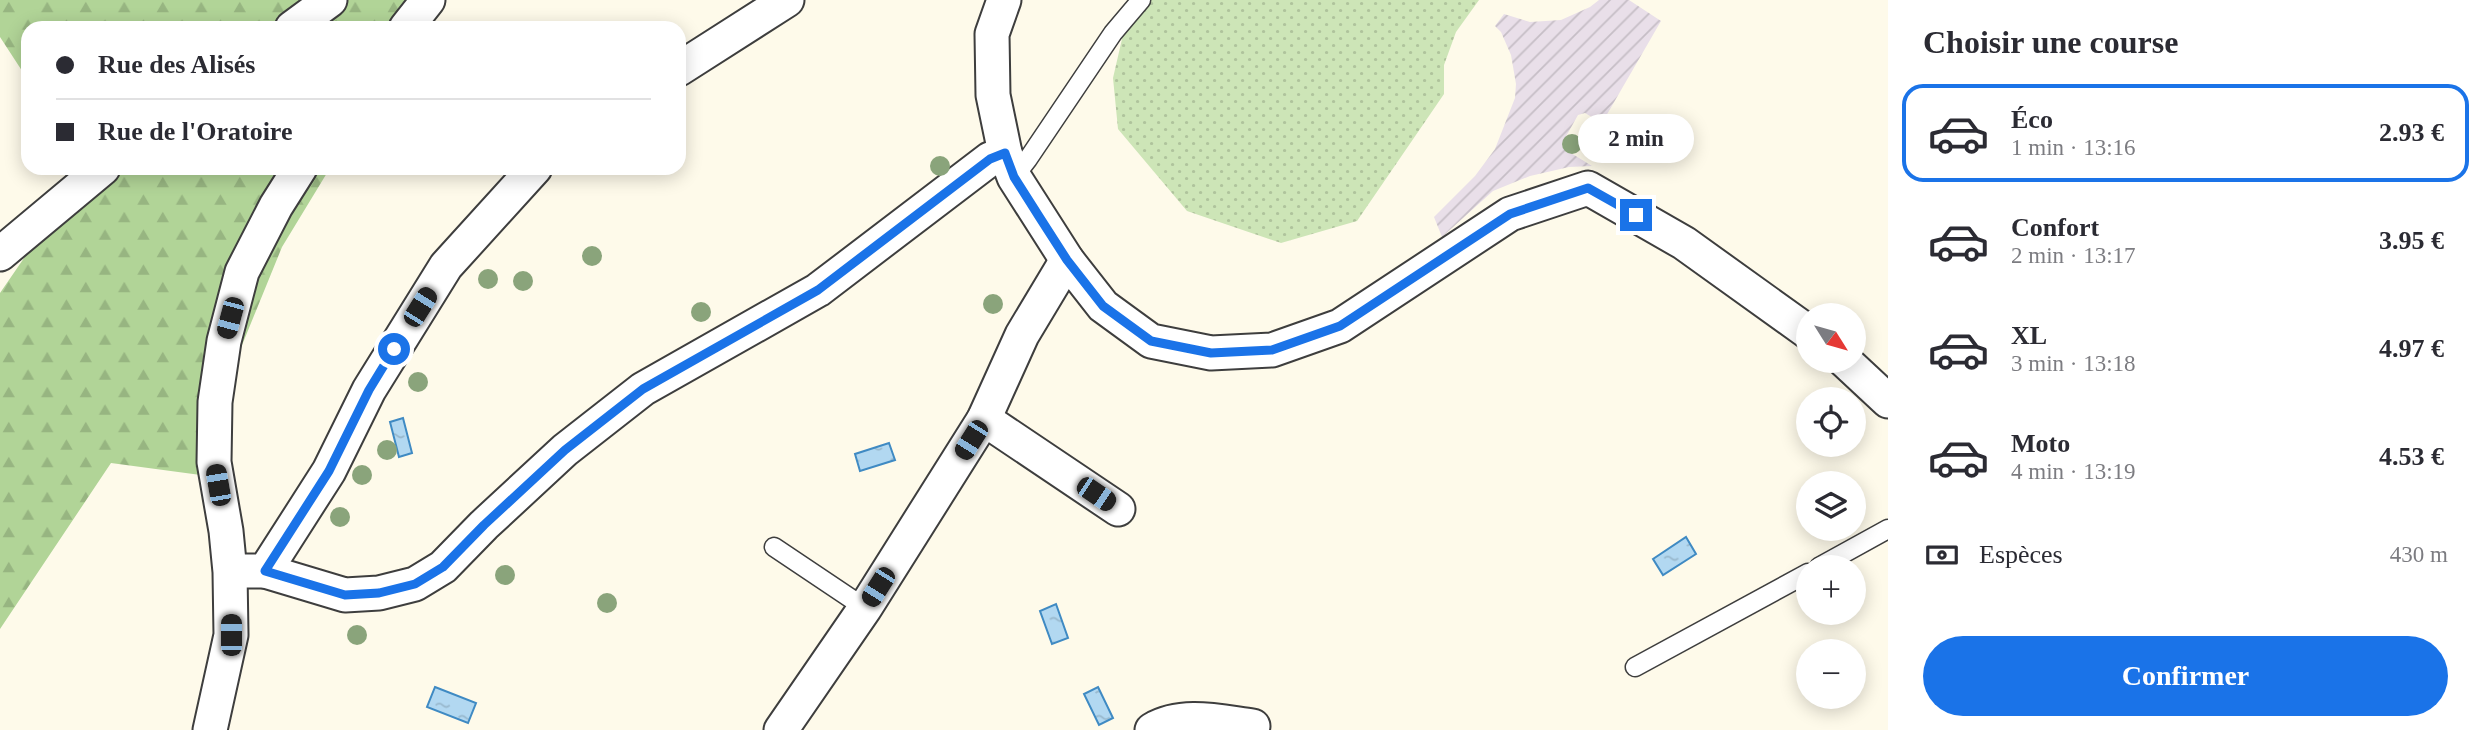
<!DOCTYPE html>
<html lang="fr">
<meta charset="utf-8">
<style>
body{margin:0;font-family:"Times New Roman",serif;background:#f7f7f7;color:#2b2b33;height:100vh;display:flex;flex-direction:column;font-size:26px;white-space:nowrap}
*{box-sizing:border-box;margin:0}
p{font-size:23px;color:#7c7c81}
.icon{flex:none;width:38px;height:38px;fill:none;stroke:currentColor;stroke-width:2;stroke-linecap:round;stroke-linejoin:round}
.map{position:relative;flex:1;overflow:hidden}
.details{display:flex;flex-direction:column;background:#fff;width:595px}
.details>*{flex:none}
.top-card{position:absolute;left:21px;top:21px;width:665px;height:154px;border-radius:21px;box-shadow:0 4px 18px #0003;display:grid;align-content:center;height:154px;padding:0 35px;background:#fff}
.needle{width:46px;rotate:127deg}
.fabs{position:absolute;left:1796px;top:303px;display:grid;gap:14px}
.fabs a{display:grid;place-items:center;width:70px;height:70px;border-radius:50%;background:#fff;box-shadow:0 4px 18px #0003;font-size:35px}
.end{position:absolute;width:32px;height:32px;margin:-16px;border:9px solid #1a73e8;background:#fff;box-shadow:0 0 0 4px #fff}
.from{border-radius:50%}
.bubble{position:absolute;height:49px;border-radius:24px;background:#fff;box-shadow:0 4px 18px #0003;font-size:23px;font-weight:700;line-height:49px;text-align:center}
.car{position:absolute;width:21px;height:42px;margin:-21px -10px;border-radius:9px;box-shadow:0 0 5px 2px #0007;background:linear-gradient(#222 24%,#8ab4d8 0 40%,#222 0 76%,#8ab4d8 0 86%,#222 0)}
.top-card b{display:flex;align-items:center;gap:24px;height:66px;font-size:26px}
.top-card b+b{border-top:2px solid #e1e1e2}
.top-card i{width:18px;height:18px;background:#2b2b33}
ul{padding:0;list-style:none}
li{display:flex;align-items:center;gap:21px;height:98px;margin:0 14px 10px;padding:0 21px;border:4px solid transparent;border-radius:21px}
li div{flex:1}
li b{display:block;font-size:26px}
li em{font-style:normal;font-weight:700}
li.selected{border-color:#1a73e8}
li>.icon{width:63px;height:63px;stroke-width:1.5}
h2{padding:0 35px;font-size:32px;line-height:84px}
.pay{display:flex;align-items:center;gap:18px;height:77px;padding:0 35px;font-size:26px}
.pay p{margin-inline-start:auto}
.action{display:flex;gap:14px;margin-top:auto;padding:14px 35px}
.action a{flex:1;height:80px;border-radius:42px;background:#1a73e8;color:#fff;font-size:28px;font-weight:700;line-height:80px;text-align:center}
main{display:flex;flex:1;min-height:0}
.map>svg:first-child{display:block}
.industrial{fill:url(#industrial-furrows)}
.green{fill:url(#green-dots)}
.forest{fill:url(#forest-firs)}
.water{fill:url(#water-ripples);stroke:#3f8ac3;stroke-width:2}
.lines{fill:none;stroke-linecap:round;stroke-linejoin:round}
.lane-casing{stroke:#3e3e3e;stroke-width:21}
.street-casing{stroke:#3e3e3e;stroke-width:37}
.lane{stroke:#fff;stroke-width:18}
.street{stroke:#fff;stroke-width:33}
.tree{fill:#8aa47b}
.route{stroke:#1a73e8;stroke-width:9}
</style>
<main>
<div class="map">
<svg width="1888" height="730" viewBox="0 0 1888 730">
<defs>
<pattern id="industrial-furrows" width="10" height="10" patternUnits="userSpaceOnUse" patternTransform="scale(1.75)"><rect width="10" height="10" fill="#e9dfe9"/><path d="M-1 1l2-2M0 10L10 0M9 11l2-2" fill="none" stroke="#c6bec6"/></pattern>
<pattern id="green-dots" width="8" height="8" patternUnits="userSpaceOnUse" patternTransform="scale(1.75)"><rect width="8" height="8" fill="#cde5b7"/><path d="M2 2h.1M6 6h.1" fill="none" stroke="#afc39c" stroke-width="1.8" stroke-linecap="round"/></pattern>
<pattern id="forest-firs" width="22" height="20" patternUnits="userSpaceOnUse" patternTransform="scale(1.75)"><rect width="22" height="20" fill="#b1d497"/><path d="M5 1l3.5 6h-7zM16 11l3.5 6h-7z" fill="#97b581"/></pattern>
<pattern id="water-ripples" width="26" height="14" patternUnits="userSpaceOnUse" patternTransform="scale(1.75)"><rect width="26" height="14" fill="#b2d8f1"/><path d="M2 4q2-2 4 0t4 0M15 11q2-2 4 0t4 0" fill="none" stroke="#98b8cd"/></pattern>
</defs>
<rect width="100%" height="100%" fill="#fefaea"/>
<!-- industrial -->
<path class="industrial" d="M1599,0h30l32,21 -59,102 -17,-10 -7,2 -14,25 2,10 26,16 -23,1 -39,9 -37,15 -51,46 -8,-20 41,-41 20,-27 20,-51 1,-14 -5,-29 -10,-23 -6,-6 9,-12 26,8 31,-2 29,-13z"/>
<!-- green -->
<path class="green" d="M1131,0h348l-23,32 -12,33v29l-87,127 -76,22 -94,-32 -69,-82 -5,-51z"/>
<!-- forest -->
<g class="forest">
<path d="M0,0h433l-17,28h-388v52l-28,-43z"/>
<path d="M86,168h244l-48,79 -44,108 -30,121 -97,-13 -111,166v-336z"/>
</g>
<!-- water -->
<g class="water">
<path d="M403,418l9,35 -13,4 -9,-35z"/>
<path d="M889,443l6,17 -35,11 -5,-17z"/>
<path d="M1686,537l10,17 -33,21 -10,-16z"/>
<path d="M1056,604l12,34 -16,6 -12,-33z"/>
<path d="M435,687l41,16 -8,20 -41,-16z"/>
<path d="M1098,687l15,31 -14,7 -15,-31z"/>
</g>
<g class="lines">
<defs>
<g id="lane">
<path d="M1014,177l14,-18 85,-126 28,-33"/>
<path d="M774,547l91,61"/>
<path d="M1819,567l69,-38"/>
<path d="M1635,667l173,-94"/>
</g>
<g id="street">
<path d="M1004,0l-12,34 1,61 12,58 9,24 53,83 36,46 48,35 60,12 61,-3 68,-24 170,-112 78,-26 96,55 124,89"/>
<path d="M292,28l38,-28"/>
<path d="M406,28l22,-28"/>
<path d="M679,69l108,-69"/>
<path d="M0,254l103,-86"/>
<path d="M1844,360l44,41"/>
<path d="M984,419l134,90"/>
<path d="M244,571h21l64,-100 40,-81 77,-124 89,-98"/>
<path d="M265,571l80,24 34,-2 36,-9 28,-17 41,-42 81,-75 78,-61 175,-99 172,-131 15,-6"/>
<path d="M210,730l21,-95 -1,-63 -4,-41 -12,-69 1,-60 9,-61 18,-69 34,-66 24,-38"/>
<path d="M781,730l84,-122 119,-189 38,-84 45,-75"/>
<path d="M1152,730c30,-18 69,-8 101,-4"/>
</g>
</defs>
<!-- lane casing -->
<use href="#lane" class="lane-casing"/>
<!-- street casing -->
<use href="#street" class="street-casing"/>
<!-- lane -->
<use href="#lane" class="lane"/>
<!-- street -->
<use href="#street" class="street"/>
</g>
<!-- trees -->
<g class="tree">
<circle cx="1572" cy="144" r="10"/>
<circle cx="940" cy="166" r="10"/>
<circle cx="592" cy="256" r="10"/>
<circle cx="488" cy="279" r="10"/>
<circle cx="523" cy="281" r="10"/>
<circle cx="993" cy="304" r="10"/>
<circle cx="701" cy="312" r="10"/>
<circle cx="418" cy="382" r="10"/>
<circle cx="387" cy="450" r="10"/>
<circle cx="362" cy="475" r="10"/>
<circle cx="340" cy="517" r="10"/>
<circle cx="505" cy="575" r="10"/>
<circle cx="607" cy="603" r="10"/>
<circle cx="357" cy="635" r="10"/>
</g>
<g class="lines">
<!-- route -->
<path class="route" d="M394,349l-25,41 -40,81 -64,100 80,24 34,-2 36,-9 28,-17 41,-42 81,-75 78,-61 175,-99 172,-131 15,-6 9,24 26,41 27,42 36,46 48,35 60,12 61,-3 68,-24 170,-112 78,-26 48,27"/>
</g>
</svg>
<div class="fabs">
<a><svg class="needle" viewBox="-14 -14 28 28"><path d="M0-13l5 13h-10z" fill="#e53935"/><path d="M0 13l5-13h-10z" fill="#7c7c81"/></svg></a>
<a><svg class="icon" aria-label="locate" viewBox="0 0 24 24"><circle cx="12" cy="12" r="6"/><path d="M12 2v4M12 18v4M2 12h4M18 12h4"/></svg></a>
<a><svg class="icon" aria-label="layers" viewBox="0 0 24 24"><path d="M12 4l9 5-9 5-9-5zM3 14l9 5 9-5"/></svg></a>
<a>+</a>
<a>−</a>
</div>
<i class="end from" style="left:394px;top:349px"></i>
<i class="end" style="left:1636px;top:215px"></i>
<div class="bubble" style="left:1578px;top:114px;width:116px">2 min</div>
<i class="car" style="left:420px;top:307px;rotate:32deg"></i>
<i class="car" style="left:230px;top:318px;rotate:195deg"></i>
<i class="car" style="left:971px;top:440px;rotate:212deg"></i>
<i class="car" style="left:218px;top:485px;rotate:350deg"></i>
<i class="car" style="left:1096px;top:494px;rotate:124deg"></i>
<i class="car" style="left:878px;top:587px;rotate:212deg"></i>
<i class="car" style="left:231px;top:635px;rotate:0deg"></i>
<div class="top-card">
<b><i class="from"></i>Rue des Alisés</b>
<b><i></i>Rue de l'Oratoire</b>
</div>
</div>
<section class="details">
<h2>Choisir une course</h2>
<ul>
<li class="selected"><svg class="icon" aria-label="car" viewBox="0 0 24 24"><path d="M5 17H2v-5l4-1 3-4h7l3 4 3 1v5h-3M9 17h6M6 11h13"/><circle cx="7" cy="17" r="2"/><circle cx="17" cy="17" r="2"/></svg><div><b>Éco</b><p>1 min · 13:16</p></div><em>2.93 €</em></li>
<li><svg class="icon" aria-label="car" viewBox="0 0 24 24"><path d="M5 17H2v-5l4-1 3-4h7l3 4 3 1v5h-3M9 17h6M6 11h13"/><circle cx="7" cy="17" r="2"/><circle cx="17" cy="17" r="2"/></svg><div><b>Confort</b><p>2 min · 13:17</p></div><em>3.95 €</em></li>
<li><svg class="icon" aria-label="car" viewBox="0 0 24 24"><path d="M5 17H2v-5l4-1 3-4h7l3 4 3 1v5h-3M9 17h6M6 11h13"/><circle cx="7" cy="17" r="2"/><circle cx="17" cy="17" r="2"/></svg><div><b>XL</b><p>3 min · 13:18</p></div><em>4.97 €</em></li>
<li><svg class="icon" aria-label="car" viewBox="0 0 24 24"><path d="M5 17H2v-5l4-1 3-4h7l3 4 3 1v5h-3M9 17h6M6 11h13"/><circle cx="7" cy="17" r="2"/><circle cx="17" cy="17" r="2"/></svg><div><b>Moto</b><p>4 min · 13:19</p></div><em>4.53 €</em></li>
</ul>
<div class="pay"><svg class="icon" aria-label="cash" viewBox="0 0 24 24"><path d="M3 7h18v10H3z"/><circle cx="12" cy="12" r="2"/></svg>Espèces<p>430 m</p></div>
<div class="action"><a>Confirmer</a></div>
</section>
</main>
